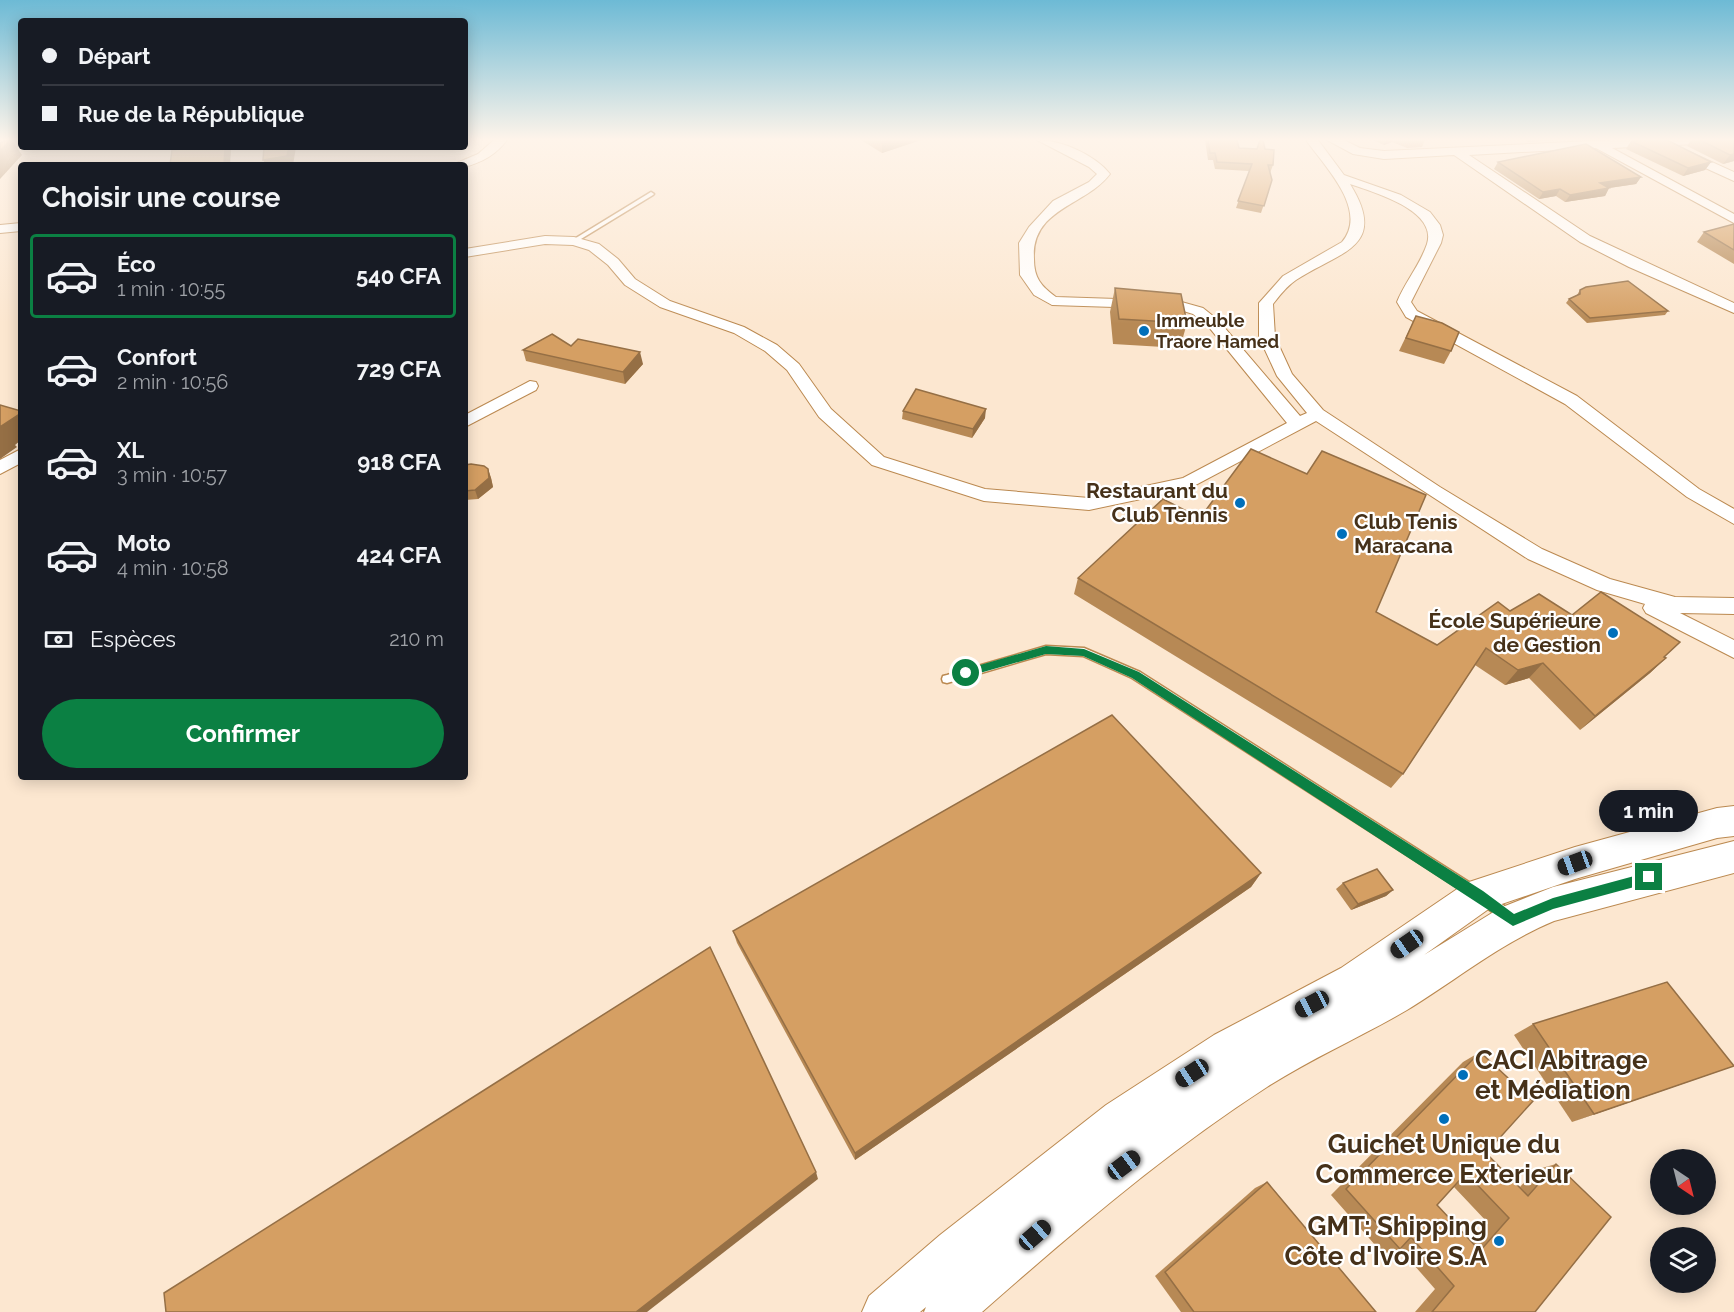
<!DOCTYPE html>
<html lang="fr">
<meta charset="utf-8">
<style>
body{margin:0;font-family:Raleway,sans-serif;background:#242831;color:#f1f3f6;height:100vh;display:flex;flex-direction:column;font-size:22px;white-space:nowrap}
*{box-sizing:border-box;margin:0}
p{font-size:20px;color:#9ea1a6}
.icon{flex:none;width:33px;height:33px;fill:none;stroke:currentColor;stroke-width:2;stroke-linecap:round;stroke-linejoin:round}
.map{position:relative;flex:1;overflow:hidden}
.side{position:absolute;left:18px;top:162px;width:450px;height:618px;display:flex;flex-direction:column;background:#171b24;border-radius:6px;box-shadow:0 3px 15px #0003}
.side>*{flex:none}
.guide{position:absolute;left:18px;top:18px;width:450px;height:132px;border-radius:6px;box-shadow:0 3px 15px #0003;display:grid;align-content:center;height:132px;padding:0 24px;background:#171b24}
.needle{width:39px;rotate:145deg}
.controls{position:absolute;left:1650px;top:1149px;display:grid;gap:12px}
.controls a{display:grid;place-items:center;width:66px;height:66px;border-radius:50%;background:#171b24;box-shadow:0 3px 15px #0003;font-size:30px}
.end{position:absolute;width:27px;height:27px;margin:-14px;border:8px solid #0b8043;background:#fff;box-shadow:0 0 0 3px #fff}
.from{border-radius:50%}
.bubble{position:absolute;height:42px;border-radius:21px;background:#171b24;box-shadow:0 3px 15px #0003;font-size:20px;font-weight:700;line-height:42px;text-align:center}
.car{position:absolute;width:18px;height:36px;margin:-18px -9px;border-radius:8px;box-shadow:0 0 4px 2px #0007;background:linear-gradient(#222 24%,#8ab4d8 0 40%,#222 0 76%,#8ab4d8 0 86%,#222 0)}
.guide b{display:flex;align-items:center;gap:21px;height:57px;font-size:22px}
.guide b+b{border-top:2px solid #363941}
.guide i{width:15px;height:15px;background:#f1f3f6}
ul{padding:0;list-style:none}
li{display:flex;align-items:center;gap:18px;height:84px;margin:0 12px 9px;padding:0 12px;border:3px solid transparent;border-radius:6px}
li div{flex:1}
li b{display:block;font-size:22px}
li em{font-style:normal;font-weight:700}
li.selected{border-color:#0b8043}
li>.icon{width:54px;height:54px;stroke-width:1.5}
h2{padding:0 24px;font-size:27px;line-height:72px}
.pay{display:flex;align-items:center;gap:15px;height:66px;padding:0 24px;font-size:22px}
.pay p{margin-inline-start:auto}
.primary-button{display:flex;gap:12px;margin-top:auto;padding:12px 24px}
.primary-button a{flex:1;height:69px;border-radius:36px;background:#0b8043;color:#fff;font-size:24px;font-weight:700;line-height:69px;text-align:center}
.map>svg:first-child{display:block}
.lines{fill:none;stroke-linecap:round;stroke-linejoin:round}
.lane-casing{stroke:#bb8950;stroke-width:3}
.street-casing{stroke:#bb8950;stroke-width:2}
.secondary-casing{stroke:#bb8950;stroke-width:2}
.lane{fill:#fff;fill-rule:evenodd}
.street{fill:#fff;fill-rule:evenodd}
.secondary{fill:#fff;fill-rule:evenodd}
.wall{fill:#b78955;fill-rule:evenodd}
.shaded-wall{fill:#956f45}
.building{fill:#d59f63;stroke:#956f45;stroke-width:1.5;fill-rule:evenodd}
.route{fill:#0b8043}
.poi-dot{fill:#006fba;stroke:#fff;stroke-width:2}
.labels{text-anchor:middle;stroke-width:4.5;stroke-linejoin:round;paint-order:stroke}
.far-poi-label{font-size:18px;font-weight:bold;fill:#463119;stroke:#fff;text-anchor:start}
.poi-label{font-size:21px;font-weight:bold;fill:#463119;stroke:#fff;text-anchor:end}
.near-poi-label{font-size:26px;font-weight:bold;fill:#463119;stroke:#fff;text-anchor:start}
</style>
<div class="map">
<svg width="1734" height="1312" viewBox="0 0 1734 1312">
<rect width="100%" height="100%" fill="#fce7d0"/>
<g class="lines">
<defs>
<g id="lane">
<path d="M651,192l3,2 -1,1 -77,47 -5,-1z"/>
<path d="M1046,646l38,2 56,24 343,219 30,21 1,4 -1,4 -5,2 -5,-2 -28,-21 -343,-221 -49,-22 -37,-2 -99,29 -4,-1 -1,-3 1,-3 4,-1z"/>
</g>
<g id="street">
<path d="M494,140h13c-11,15 -25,22 -42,27v-2h-13l26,-11z"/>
<path d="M1037,140c25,0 58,15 73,34 -24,32 -79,34 -76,85 0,19 7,27 22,38l122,4 25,7 15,12 82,96 7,-3 -30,-37 -18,-39v-34l24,-27 59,-34c27,-32 -17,-75 -36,-102h12l26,35 57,20 29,17 10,13 3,10 -2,8 -30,59 6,9 160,85 122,93 35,20v15l-47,-27 -122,-93 -159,-87 -9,-15c8,-20 23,-37 30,-58 10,-32 -46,-49 -68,-57l-9,-3c40,64 -12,68 -54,96 -9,6 -16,15 -23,24l2,33 17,37 31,36 117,77 102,62 68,30 65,18 59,1v16l-54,-1 54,27v18l-88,-45 -3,-5 2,-4 -48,-14 -69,-31 -212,-138 -128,68 -99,21 -105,-9 -112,-36 -53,-48 -32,-47 -22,-19 -31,-18 -74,-26 -35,-22 -17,-20 -19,-15 -16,-5 -28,-1 -80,13v-8l80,-13 29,1 25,7 19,15 17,20 35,22 74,26 33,18 22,19 32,45 53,48 101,32 104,9 94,-20 104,-55 -79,-97 -15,-12 -16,-5 -125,-4 -18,-10 -14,-20 -1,-32 10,-16 24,-26 36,-19 8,-8 -8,-7z"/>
<path d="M1327,140h17l16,8 24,3 228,-11h89l-6,4 -83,4 122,66v9l-138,-75 -127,7 121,81 144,67v10l-105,-46 -49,-25 -126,-87 -70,4 -31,-5z"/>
<path d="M1683,149l51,23v9l-55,-25v-6z"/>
<path d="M21,223v8l-21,2v-8z"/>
<path d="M530,381l6,1 2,4 -2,4 -71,37v-12z"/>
<path d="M21,449v14l-21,11v-14z"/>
</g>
<path id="secondary" d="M1734,806v30l-17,2 -142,41 -85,29 -66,47 76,-47 53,-21 181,-46v32l-180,48c-53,22 -98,59 -147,89 -46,27 -95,48 -140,77 -102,66 -194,145 -285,225h-58l2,-5 -6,5h-58l7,-16 71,-61 166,-130 108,-70 127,-67 125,-85 109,-36 142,-39z"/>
</defs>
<!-- lane casing -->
<use href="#lane" class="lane-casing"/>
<!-- street casing -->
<use href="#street" class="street-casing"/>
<!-- secondary casing -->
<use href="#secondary" class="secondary-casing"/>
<!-- lane -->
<use href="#lane" class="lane"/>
<!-- street -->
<use href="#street" class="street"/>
<!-- secondary -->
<use href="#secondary" class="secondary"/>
</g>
<!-- wall -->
<g class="wall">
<path d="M861,140h60l-39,13z"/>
<path d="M1205,140h32l2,8 26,1 8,16 -3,8 2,7 -11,33 -25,-5 13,-37 -34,-2 -2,-9h-5z"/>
<path d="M1373,140h52l-3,7 -15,1 -15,-6 -8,3z"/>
<path d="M1525,140h32l-29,2z"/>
<path d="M1691,140h43v21l-11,3 -36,-18z"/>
<path d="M1631,141l80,21 -6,8 -22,6 -57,-27z"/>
<path d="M1498,162l143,15 -5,7 -27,4 -4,8 -40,6 -9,-6 -17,3 -45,-30z"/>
<path d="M1734,224v40l-37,-22 7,-10z"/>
<path d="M1115,288l72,35 -7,25 -67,-4 -3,-32z"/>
<path d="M1580,290l88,21 -3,4 -78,8 -21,-20 3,-4 8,-4z"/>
<path d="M1416,316l35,35 -7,13 -45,-13z"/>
<path d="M571,346l72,18 -18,20 -99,-23 -3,-11z"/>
<path d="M903,411l82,7 -13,20 -70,-19z"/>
<path d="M465,465l23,4 3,9 2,9 -15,12 -13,1z"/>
<path d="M1078,578l298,34 61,33 135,-30 94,43 -16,15 -70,57 -51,-52 -24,7 -30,-20 -72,109 -12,14 -317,-194z"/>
<path d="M1261,873l-10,14 -396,273 -118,-217 -4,-12z"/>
<path d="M1343,883l50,7 -7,6 -35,14 -15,-21z"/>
<path d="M1533,1024l201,42 -162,56 -58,-87z"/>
<path d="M1480,1052l6,101 34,34 15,-17 21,-6 -21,148h-120l20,-23 -35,-40 -17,5 -52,-59 132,-133zM1454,1187l34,36 -16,19 -35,-37z"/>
<path d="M1267,1182l109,130h-195l-26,-36 100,-88z"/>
</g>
<!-- shaded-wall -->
<g class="shaded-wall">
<path d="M10,140h2l10,15 -22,24v-28z"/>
<path d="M885,140h36l-39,13v-12z"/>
<path d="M1386,140h7l-1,2 -8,3z"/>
<path d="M225,147h4l2,3 -1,15h-6z"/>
<path d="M289,147h7l-3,18h-27l-3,-5z"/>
<path d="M1734,154v7l-11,3 7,-9z"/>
<path d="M1711,162l-6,8 -22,6 5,-8z"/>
<path d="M1641,177l-5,7 -27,4 -4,8 -40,6 5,-7 30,-12z"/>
<path d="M1560,189l-4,7 -17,3 4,-7z"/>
<path d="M640,352l3,12 -18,20 -2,-12z"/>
<path d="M986,409l-1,9 -13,20 1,-9z"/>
<path d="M21,413v27l-6,5 2,2 -17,12v-32z"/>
<path d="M488,469l3,9 2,9 -15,12 -3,-9z"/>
<path d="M1666,658l-16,15 -70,57 15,-14z"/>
<path d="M1543,663l-14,15 -24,7 13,-15z"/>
<path d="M1261,873l-10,14 -396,273v-7z"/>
<path d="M1393,890l-7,6 -35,14 7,-6z"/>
<path d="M1734,1066l-26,9 -136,47 22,-8z"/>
<path d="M816,1172l2,7 -171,133h-11z"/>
</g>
<!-- building -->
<g class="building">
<path d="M7,140h3l-10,11v-8z"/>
<path d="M1208,140h29l2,8 18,1 3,-9h3l2,9 9,1 -1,15h-5l4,15 -8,26 -26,-5 14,-37 -35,-2 -2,-9h-5z"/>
<path d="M1648,140h19l44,22 -23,6 -57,-27z"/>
<path d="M1700,140h34v14l-4,1z"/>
<path d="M1586,144l55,33 -41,6 9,5 -39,7 -10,-6 -17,3 -45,-30z"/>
<path d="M198,147h27l-1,18h-54l2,-15z"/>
<path d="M264,147h25l-2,9 -24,4z"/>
<path d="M1734,224v26l-30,-18z"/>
<path d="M1628,281l40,30 -78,7 -21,-19 11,-5v-4l6,-3z"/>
<path d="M1115,288l66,6 6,29 -68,-4z"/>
<path d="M1416,316l26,7 17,9 -8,19 -45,-13z"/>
<path d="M552,334l19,12 7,-7 62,13 -17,20 -100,-22z"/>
<path d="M916,389l70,20 -13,20 -70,-18z"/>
<path d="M0,405l21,6v2l-21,14z"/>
<path d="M1251,449l56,25 15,-23 104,44 -50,117 61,33 61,-43 12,9 29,-17 33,21 29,-23 79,50 -16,15 2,1 -71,58 -52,-53 -25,7 -32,-22 -83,126 -325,-196 85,-79 37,19z"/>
<path d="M471,464l13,2 4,3 1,9 -14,12 -10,1v-26z"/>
<path d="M1112,715l149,158 -406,280 -122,-222z"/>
<path d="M1377,869l16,21 -35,14 -15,-21z"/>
<path d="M710,947l106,225 -180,140h-470l-2,-19z"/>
<path d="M1667,982l67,84 -140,48 -61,-90z"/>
<path d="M1480,1052l53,49 -47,52 42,43 28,-32 55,53 -76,95h-103l22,-26 -43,-49 -11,12 -54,-60zM1466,1173l43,45 -29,33 -43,-46z"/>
<path d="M1267,1182l109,130h-182l-29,-40z"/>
</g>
<!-- sky -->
<linearGradient id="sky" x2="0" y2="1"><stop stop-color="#6dbad5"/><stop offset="0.43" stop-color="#fef4ea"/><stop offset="1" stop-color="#fef4ea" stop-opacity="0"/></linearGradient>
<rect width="1734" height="324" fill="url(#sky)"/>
<!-- route -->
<path class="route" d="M1046,646l38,3 55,23 344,219 31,23 39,-16 96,-26 6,5 -6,6 -96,26 -40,17 -381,-248 -49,-22 -37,-2 -80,23 -4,-4 4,-4z"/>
<!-- markers -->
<g class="poi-dot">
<circle cx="1144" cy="331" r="6"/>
<circle cx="1240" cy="503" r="6"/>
<circle cx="1342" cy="534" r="6"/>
<circle cx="1613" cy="633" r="6"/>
<circle cx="1463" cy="1075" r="6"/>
<circle cx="1444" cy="1119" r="6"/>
<circle cx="1499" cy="1241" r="6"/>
</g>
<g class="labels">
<!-- far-poi labels -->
<g class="far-poi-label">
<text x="1156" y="327">Immeuble<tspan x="1156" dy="21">Traore Hamed</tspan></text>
</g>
<!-- poi labels -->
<g class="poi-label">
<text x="1228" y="498">Restaurant du<tspan x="1228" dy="24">Club Tennis</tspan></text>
<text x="1354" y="529" text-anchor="start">Club Tenis<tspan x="1354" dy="24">Maracana</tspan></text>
<text x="1601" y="628">École Supérieure<tspan x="1601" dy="24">de Gestion</tspan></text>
</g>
<!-- near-poi labels -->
<g class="near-poi-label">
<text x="1475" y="1069">CACI Abitrage<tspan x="1475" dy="30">et Médiation</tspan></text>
<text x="1444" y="1153" text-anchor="middle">Guichet Unique du<tspan x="1444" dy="30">Commerce Exterieur</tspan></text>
<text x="1487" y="1235" text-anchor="end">GMT: Shipping<tspan x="1487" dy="30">Côte d'Ivoire S.A</tspan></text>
</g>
</g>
</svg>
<div class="controls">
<a><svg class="needle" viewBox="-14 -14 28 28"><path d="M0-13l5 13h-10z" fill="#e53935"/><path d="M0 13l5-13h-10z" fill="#9ea1a6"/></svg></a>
<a><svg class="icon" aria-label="layers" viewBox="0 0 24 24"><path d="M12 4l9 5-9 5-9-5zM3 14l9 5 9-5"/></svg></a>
</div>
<i class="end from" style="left:966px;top:673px"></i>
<i class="end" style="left:1649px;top:877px"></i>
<div class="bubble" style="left:1599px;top:790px;width:99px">1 min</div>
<i class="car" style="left:1575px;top:863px;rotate:250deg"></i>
<i class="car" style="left:1407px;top:944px;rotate:235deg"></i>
<i class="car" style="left:1312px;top:1004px;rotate:242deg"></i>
<i class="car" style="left:1192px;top:1073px;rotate:237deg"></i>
<i class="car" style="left:1124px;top:1165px;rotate:53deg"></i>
<i class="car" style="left:1035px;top:1235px;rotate:49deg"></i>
<div class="guide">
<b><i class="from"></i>Départ</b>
<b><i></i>Rue de la République</b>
</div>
<section class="side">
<h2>Choisir une course</h2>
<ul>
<li class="selected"><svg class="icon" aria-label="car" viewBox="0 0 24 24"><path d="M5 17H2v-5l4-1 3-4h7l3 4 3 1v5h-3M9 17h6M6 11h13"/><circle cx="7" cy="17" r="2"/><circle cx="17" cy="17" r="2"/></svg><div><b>Éco</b><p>1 min · 10:55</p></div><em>540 CFA</em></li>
<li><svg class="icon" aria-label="car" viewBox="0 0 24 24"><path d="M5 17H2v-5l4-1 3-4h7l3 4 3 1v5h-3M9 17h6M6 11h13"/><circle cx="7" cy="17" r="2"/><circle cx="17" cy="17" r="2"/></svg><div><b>Confort</b><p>2 min · 10:56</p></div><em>729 CFA</em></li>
<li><svg class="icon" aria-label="car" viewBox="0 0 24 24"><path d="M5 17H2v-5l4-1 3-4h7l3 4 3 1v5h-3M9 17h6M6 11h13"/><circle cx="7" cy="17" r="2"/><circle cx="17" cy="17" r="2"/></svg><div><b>XL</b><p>3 min · 10:57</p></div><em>918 CFA</em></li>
<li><svg class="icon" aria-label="car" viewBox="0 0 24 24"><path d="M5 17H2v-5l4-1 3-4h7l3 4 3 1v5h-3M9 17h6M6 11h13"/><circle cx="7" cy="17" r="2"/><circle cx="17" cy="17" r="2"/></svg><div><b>Moto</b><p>4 min · 10:58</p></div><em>424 CFA</em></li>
</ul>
<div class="pay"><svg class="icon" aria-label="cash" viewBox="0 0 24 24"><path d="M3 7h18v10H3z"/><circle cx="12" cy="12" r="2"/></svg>Espèces<p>210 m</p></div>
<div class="primary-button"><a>Confirmer</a></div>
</section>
</div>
